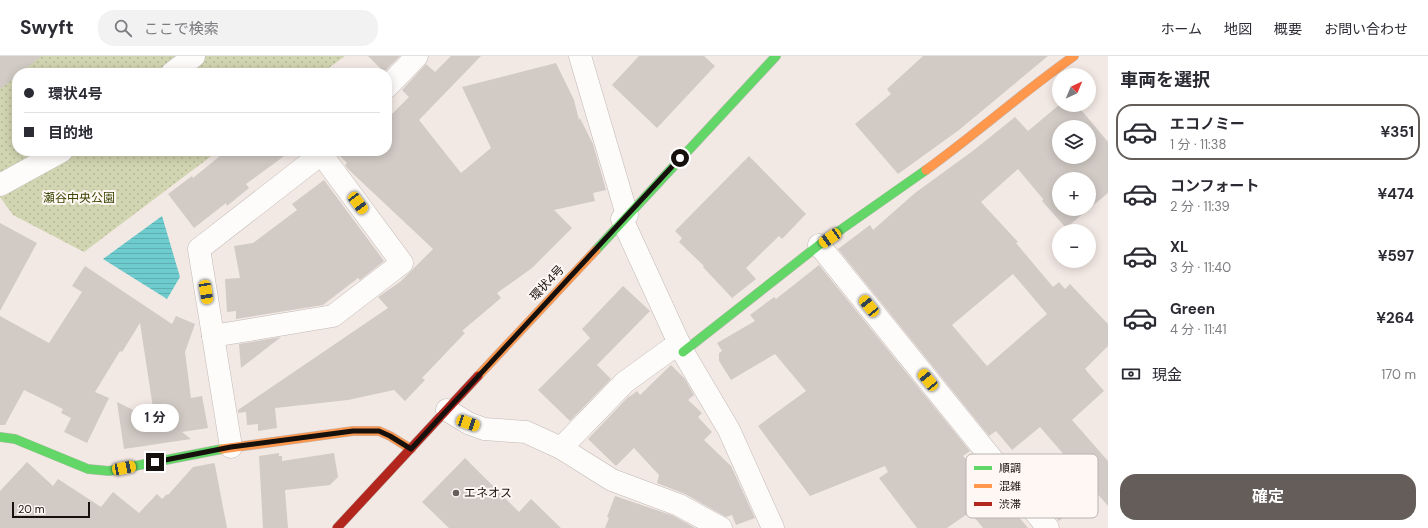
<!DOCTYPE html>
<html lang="ja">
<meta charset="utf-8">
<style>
body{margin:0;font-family:"DM Sans","Noto Sans JP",sans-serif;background:#f2f2f3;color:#2b2b33;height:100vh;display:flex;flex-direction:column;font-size:15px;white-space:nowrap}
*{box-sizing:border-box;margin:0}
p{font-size:13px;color:#7c7c81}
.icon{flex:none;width:22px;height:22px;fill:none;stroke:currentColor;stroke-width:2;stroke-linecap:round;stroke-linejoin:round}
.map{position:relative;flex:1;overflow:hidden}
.details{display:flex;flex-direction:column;background:#fff;width:320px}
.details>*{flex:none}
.top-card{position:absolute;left:12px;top:12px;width:380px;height:88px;border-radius:16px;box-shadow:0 2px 10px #0003;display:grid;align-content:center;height:88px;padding:0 12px;background:#fff}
.needle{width:26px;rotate:44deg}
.controls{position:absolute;left:1052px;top:12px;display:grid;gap:8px}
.controls a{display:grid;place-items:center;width:44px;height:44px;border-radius:50%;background:#fff;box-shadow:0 2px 10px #0003;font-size:20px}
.scale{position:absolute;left:12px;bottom:10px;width:78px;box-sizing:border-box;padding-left:4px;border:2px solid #17110e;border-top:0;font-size:11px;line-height:14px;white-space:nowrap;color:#17110e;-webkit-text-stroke:3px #fef7f3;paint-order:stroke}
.end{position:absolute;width:18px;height:18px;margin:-9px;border:5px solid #17110e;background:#fff;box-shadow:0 0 0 2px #fff}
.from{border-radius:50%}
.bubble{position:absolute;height:28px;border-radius:14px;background:#fff;box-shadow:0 2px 10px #0003;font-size:13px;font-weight:700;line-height:28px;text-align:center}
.car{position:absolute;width:12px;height:24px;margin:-12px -6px;border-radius:5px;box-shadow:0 0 3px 1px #0007;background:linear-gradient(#f5c518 24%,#345 0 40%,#f5c518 0 76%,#345 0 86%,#f5c518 0)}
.top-card b{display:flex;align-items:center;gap:14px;height:38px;font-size:15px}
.top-card b+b{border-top:1px solid #e1e1e2}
.top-card i{width:10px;height:10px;background:#2b2b33}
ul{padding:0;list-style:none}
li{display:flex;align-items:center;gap:12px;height:56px;margin:0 8px 6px;padding:0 4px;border:2px solid transparent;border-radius:16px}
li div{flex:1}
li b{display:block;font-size:15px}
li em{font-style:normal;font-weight:700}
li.current{border-color:#645d59}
li>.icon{width:36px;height:36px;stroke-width:1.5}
h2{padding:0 12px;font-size:18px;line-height:48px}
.pay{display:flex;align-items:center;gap:10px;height:44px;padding:0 12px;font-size:15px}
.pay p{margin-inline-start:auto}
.button{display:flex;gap:8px;margin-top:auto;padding:8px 12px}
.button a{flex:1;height:46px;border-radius:16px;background:#645d59;color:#fff;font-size:16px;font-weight:700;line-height:46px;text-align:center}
header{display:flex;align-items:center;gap:24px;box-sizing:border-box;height:56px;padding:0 20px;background:#fff;border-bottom:1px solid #e1e1e2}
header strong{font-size:19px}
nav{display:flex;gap:22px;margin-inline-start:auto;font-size:14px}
.search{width:280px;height:36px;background:#f2f2f3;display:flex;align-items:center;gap:10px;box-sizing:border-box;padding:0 14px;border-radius:16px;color:#7c7c81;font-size:15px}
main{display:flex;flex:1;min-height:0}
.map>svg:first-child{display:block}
.grass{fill:url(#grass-dots)}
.water{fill:url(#water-rules)}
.building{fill:#d1cac5;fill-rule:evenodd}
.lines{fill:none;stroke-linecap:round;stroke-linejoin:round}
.street-casing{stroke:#c0b9b5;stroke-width:23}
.fast-casing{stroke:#c0b9b5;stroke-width:10}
.slow-casing{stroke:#c0b9b5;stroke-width:10}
.jam-casing{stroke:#c0b9b5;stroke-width:10}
.street{stroke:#fdfcfb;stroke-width:22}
.fast{stroke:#63d668;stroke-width:9}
.slow{stroke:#ff974d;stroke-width:9}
.jam{stroke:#b3261e;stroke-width:9}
.route{stroke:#17110e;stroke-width:5}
.poi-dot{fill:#645d59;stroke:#fef7f3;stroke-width:1.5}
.labels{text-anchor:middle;stroke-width:4;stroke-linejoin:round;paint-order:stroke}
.park-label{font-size:12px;fill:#3a4603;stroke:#fef7f3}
.street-label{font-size:12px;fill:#17110e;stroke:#fef7f3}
.poi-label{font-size:12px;fill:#17110e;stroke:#fef7f3;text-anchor:start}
.key{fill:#fef7f3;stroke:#b9b2ae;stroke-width:1}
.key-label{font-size:11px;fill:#17110e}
</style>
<header>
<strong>Swyft</strong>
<div class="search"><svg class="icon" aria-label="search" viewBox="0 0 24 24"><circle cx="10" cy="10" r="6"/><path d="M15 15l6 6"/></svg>ここで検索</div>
<nav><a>ホーム</a><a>地図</a><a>概要</a><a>お問い合わせ</a></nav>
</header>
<main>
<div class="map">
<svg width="1108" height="472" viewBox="0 0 1108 472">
<defs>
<pattern id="grass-dots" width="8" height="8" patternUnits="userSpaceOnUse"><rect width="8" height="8" fill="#d1d5b1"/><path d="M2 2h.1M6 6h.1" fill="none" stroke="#b3b697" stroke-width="1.8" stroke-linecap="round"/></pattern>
<pattern id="water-rules" width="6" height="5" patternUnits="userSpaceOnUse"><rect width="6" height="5" fill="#6fccce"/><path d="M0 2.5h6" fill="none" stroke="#5faeb0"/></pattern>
</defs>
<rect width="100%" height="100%" fill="#f3e9e4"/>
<!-- grass -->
<path class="grass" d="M0,0h345l-23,17h-305v78h201l-134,101 -71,-37 -13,-18z"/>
<!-- water -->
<path class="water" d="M162,160l18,61 -13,22 -64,-40z"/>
<!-- building -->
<g class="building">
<path d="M0,0h42l-22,17h-3v3l-17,13z"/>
<path d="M368,0h32l-16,16z"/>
<path d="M451,0h30l-62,64 42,53 30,-25 -29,-61 94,-24 18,37 5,20 1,-2 13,26 13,46 -13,3 2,8 -41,9 18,18 -40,40 -35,25 4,5 -39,33 3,2 -43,45 3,2 -20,21 -11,-11 -46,10 -73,8 2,20 -19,3v-7l-11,1 -1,-13 -8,1v-3l150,-102 -10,-11 22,-15 33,-33 -85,-80 -3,-4 2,-2 -10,-10v-2h50v-32l22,-22 -7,-7 24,-26 9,8z"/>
<path d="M639,0h65l11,10 -58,62 -45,-43z"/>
<path d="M923,0h125l-89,74 -61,44 -43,-50 36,-30 -4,-5z"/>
<path d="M1059,49h18l31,37v51l-42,35 -24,-27 1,-2 -25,-30 -37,33 37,40 -2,1 37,44 6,-5 6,7 5,-5 38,40v22l-23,23 19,22 -32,29 36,41v45l-12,-14 -37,29 -23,-28 36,-29 -32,-37 -28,23 -16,-19 -7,5 -151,-187 32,-24 3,5 42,-37 59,-43 41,-33 13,14zM1059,71h30v30h-30zM1059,123h30v30h-30zM1013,218l34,40 -60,52 -35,-41z"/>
<path d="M226,95h65l-45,33 3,4 -22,18 -1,-3 -32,25 -26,-34 24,-18 1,2z"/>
<path d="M749,100l57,58 -24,25 -3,-3 -33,32 10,11 -24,19 -29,-31 1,-1 -25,-24 3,-4 -7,-7z"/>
<path d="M324,124l60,81 -24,19 -2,-2 -35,27 -87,14v-8l-9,1 -2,-33 15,-1 -6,-32 19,-3 44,-33 -5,-6z"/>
<path d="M0,167l37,20 -37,68z"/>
<path d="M819,209l151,186 -7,5 36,40 1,-1 28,33h-45l-13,-16 -23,16h-30l-38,-50 9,-6 -3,-6 -75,30 -52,-70 48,-35 -31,-37 -44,26 -12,-19v-8l3,-2 -5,-8 38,-22 -5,-6 24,-18 2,2z"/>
<path d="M85,210l87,58 4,-8 19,8 -10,28 6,46 11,-2 6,32 -26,4 9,7 -67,10 -7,-47 38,19 -15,-98 -18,29 -2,-1 -25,41 14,6 -22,45 -23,-11 7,-14 -10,-5 2,-4 -39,-19 -19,35h-5v-109l49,27 33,-51 -10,-6z"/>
<path d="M623,230l27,25 -53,54 14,14 -41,42 -32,-31 52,-52 -8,-9z"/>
<path d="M281,281l-40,31 -2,-24z"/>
<path d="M671,309l14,14 9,16 -6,5 14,13 -4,4 14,15 -8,8 27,26 24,52 -19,7 -4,-10 -6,2 -41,-23 -28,-11 2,-8 -25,-27 -18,18 -28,-27 41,-43v1l8,-6 3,4z"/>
<path d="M279,397v3h3v5l52,-8 4,24 -8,8 -45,5 3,38h-25l-4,-72z"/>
<path d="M465,402l54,54 12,-13 30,29h-112l-27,-26z"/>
<path d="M27,406l26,24 5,-7 43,28 12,-15 26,21 18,-19 5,5 5,-5 1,1 25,-28 21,-4 1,2 12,63h-227v-37z"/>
<path d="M615,440l59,20 21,12h-90l4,-10 -2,-1z"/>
</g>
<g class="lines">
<defs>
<g id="street">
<path d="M580,0l47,159"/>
<path d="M172,17l22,-17"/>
<path d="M387,31l30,-31"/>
<path d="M0,129l62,-34"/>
<path d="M622,163l61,133 46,78 44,98"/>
<path d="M819,189l229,283"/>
<path d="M213,280l120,-20 69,-53 -80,-108"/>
<path d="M447,354l21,13 16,6 42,3 35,16 51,32 67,25 42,23"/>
<path d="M231,391l-32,-198 126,-98"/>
<path d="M561,392l64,-66 54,-39"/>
</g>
<g id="fast">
<path d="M596,194l180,-194"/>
<path d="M683,296l136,-107 107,-75"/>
<path d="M0,381l15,2 73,30 21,2 113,-22"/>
</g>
<g id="slow">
<path d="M926,114c51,-37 97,-78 148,-114"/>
<path d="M478,320l118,-126"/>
<path d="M222,393l131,-18h26l11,5 21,13"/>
</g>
<path id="jam" d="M337,472l141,-152"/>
</defs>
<!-- street casing -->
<use href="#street" class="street-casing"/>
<!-- fast casing -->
<use href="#fast" class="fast-casing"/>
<!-- slow casing -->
<use href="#slow" class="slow-casing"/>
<!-- jam casing -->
<use href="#jam" class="jam-casing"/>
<!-- street -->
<use href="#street" class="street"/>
<!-- fast -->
<use href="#fast" class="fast"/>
<!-- slow -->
<use href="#slow" class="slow"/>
<!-- jam -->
<use href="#jam" class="jam"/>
</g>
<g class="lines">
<!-- route -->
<path class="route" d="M155,406l76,-15 122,-16h26l11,5 21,13 269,-291"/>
</g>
<!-- markers -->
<circle class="poi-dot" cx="456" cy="437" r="4"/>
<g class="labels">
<!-- park labels -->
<g class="park-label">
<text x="79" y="146">瀬谷中央公園</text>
</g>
<!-- street labels -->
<g class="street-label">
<text transform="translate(547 227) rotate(-47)" y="4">環状4号</text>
</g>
<!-- poi labels -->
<g class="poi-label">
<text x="464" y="441">エネオス</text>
</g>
</g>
<!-- legend -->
<rect x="966" y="398" width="132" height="64" rx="6" class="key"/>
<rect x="974" y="410" width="18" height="4" fill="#63d668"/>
<rect x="974" y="428" width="18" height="4" fill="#ff974d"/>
<rect x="974" y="446" width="18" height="4" fill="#b3261e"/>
<g class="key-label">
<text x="999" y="416">順調</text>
<text x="999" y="434">混雑</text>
<text x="999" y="452">渋滞</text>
</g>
</svg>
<div class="controls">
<a><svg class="needle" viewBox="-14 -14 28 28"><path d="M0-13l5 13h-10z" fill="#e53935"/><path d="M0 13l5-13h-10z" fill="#7c7c81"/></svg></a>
<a><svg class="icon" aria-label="layers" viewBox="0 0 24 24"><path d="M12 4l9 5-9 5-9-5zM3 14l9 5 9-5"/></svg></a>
<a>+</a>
<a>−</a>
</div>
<div class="scale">20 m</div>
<i class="end from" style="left:680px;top:102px"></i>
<i class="end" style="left:155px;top:406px"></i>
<div class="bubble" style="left:131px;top:348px;width:48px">1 分</div>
<i class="car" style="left:358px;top:147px;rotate:143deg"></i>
<i class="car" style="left:830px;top:182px;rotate:236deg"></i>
<i class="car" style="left:206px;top:236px;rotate:171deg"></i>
<i class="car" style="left:869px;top:250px;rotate:321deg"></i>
<i class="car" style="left:928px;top:324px;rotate:321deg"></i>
<i class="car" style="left:468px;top:367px;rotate:109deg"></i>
<i class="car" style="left:124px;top:412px;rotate:79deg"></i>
<div class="top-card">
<b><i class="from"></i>環状4号</b>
<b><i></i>目的地</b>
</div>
</div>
<section class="details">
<h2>車両を選択</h2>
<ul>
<li class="current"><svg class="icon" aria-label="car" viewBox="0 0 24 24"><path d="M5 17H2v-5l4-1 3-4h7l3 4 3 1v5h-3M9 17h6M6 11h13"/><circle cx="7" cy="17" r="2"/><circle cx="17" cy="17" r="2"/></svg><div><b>エコノミー</b><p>1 分 · 11:38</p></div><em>¥351</em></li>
<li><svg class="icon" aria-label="car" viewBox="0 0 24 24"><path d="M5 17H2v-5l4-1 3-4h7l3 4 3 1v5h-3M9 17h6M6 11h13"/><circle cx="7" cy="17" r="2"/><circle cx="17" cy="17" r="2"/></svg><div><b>コンフォート</b><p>2 分 · 11:39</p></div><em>¥474</em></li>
<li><svg class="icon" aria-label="car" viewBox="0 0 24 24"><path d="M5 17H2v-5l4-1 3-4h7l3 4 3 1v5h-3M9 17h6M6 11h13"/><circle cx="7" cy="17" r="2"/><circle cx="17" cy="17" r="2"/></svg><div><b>XL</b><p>3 分 · 11:40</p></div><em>¥597</em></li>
<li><svg class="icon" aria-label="car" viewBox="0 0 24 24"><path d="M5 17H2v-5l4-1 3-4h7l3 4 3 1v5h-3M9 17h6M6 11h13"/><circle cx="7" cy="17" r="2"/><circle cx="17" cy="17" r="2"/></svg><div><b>Green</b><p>4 分 · 11:41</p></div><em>¥264</em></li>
</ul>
<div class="pay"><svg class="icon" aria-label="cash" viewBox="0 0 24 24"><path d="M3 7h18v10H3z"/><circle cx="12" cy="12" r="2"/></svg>現金<p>170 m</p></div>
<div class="button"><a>確定</a></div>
</section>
</main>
